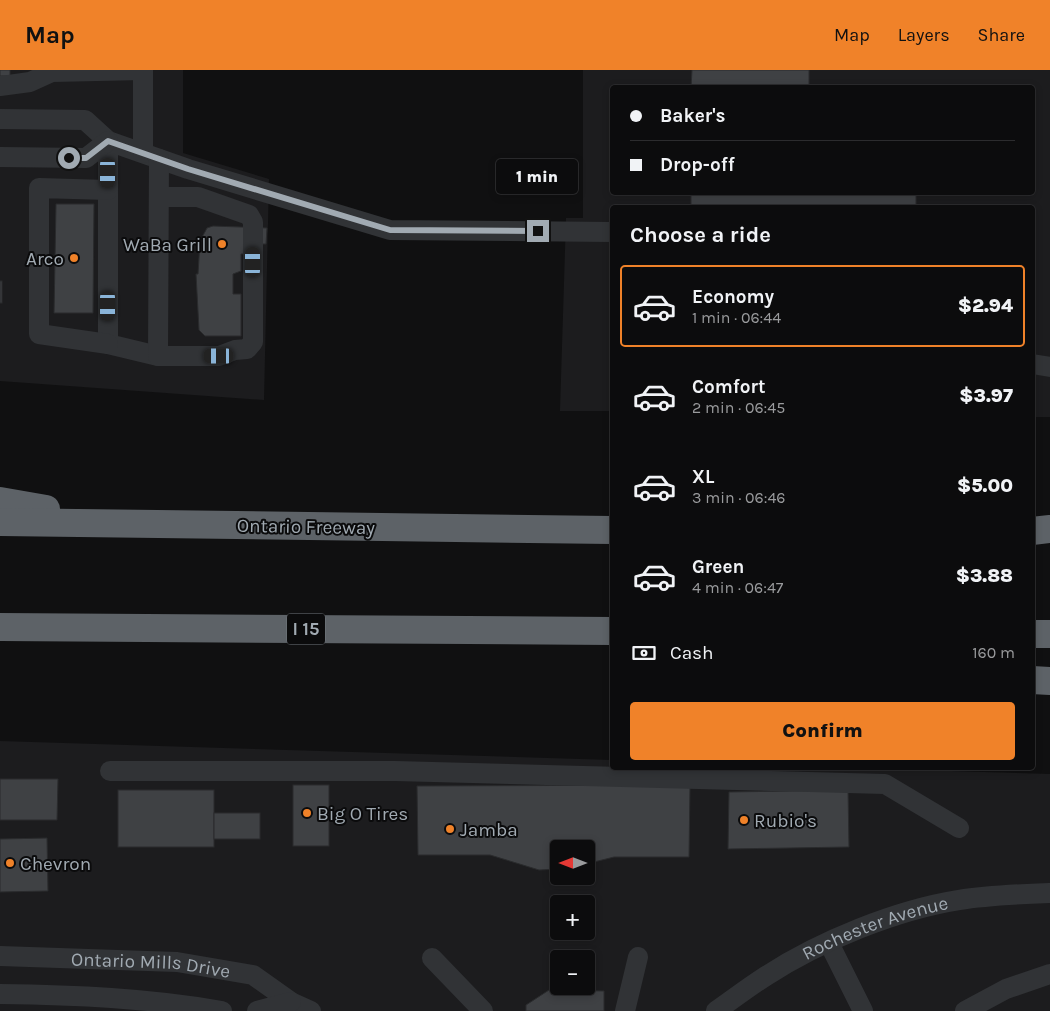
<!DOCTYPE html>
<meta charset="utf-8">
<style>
body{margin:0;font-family:Karla,sans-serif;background:#151516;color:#f1f3f6;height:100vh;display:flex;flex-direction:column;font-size:19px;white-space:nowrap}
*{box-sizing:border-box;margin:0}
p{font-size:16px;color:#9a9b9d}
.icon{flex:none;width:28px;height:28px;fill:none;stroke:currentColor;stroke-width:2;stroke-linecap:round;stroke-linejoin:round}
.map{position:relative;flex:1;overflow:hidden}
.panel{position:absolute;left:610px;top:135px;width:425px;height:565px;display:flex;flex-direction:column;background:#0c0c0d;border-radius:5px;box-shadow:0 2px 8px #0003,0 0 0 1px #2c2c2e}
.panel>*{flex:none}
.top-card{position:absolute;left:610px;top:15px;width:425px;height:110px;border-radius:5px;box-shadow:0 2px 8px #0003,0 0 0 1px #2c2c2e;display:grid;align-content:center;height:110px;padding:0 20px;background:#0c0c0d}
.needle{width:32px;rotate:270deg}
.fabs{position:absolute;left:550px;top:770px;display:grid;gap:10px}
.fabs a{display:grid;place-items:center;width:45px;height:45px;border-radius:5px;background:#0c0c0d;box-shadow:0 2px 8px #0003,0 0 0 1px #2c2c2e;font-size:25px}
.end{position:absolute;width:22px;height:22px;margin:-11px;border:6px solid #a1aab2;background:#111;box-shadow:0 0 0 2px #111}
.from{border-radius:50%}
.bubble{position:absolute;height:35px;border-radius:5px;background:#0c0c0d;box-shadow:0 2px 8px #0003,0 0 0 1px #2c2c2e;font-size:16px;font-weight:800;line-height:35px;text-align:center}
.car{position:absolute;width:15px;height:30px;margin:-15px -8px;border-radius:6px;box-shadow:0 0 4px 1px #0007;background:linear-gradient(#222 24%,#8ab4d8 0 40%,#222 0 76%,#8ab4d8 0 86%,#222 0)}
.top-card b{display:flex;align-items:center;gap:18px;height:48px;font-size:19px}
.top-card b+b{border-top:1px solid #2c2c2e}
.top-card i{width:12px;height:12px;background:#f1f3f6}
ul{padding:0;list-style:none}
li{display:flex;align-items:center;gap:15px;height:82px;margin:0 10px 8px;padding:0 10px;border:2px solid transparent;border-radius:5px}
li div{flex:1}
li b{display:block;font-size:19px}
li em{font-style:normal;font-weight:800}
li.selected{border-color:#f08229}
li>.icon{width:45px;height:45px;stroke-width:1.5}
h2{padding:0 20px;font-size:22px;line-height:60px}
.pay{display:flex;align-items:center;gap:12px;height:55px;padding:0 20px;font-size:19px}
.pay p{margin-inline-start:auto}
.cta{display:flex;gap:10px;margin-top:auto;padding:10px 20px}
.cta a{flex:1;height:58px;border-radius:5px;background:#f08229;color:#111;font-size:20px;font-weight:800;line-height:58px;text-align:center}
header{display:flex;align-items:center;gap:30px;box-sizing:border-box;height:70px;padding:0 25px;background:#f08229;color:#111}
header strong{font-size:24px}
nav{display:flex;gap:28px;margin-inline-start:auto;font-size:18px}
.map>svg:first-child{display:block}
.built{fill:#1c1c1e;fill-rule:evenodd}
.building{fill:#3f4144;stroke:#2a2b2d}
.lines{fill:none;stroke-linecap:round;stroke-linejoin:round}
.minor{stroke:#313336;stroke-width:20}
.highway{stroke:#5d6267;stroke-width:28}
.route{stroke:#a1aab2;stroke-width:6}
.poi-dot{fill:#f08229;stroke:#0b0b0c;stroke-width:2}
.labels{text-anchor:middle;stroke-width:4;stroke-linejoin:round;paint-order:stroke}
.shield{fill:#0b0b0c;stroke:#747a80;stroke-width:1}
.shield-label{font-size:18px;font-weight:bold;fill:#a1aab2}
.poi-label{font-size:19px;fill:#a1aab2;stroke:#0b0b0c;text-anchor:start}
.street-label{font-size:19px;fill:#a1aab2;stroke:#0b0b0c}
</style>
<header>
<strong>Map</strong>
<nav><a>Map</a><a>Layers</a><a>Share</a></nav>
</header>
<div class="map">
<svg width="1050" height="941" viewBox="0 0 1050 941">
<rect width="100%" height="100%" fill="#101011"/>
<!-- built -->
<g class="built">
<path d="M0,0h183v83l86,26 -5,221 -264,-19z"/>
<path d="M583,0h467v347h-17l-1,-209h-420v203h-52l6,-193h17zM612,18h420v104h-420z"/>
<path d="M0,671l612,19v8h240l198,6v237h-1050zM559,779h27v27h-27zM559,834h27v27h-27zM559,889h27v27h-27z"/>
</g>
<!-- building -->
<g class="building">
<rect x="0" y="0" width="10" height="6"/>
<path d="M692,0h117v17l74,1h-192z"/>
<rect x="691" y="122" width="225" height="16"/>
<path d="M56,134h38l-1,109h-39z"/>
<path d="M213,156l54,2 -1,16h-16v10h-9v17l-8,3v20h8v42h-36l-6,-6 -3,-56h2l2,-33 7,-13z"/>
<rect x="0" y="211" width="2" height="22"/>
<path d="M0,709h58l-1,41h-57z"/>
<rect x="293" y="715" width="36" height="61"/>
<path d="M690,715l-1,72h-75l-28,7v-15h-27v20l-20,1 -49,-15h-72l-1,-69z"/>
<rect x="118" y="720" width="96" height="57"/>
<path d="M848,720l1,57 -121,2 1,-57z"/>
<rect x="214" y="743" width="46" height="26"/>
<path d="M47,768l1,53 -48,1v-53z"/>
<path d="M549,920l55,1v20h-78v-6z"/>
</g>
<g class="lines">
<!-- minor -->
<g class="minor">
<path d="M0,16l30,-4 22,-10 91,-2"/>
<path d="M0,49l85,1 23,21 80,28 202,61 222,2"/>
<path d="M108,71v203l50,12"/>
<path d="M143,83v-83"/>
<path d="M0,87l86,1 22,-17"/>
<path d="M159,89l-1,197h61l16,-6 12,-1 6,-7v-120l-4,-7 -51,-18h-39"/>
<path d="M108,120l-69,-2v146l69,10"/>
<path d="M1032,294l18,3"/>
<path d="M110,701h285l490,13 74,44"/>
<path d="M829,873l34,68"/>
<path id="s1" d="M0,886l177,6 76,13 38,27 20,9"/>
<path d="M432,888l51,53"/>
<path d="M0,924c75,1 148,4 222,17"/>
<path d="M257,941l34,-9"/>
<path d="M625,941l13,-54"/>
<path id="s2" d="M716,941c17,-12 33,-24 50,-35 54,-35 130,-66 193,-76 30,-5 61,-6 91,-7"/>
<path d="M965,941l41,-22 44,-15"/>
</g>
<!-- highway -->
<g class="highway">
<path d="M0,431l46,8"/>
<path d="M0,452l612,8"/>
<path d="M1032,461l18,-2"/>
<path d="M0,557l612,4"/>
<path d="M1032,564h18"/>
<path d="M1032,610l18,1"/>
</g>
</g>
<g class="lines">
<!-- route -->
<path class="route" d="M69,88h17l22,-17 80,28 202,61 148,1"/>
</g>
<!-- markers -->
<g class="poi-dot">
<circle cx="222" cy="174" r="5"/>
<circle cx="74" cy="188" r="5"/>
<circle cx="307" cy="743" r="5"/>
<circle cx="744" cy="750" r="5"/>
<circle cx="450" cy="759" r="5"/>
<circle cx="10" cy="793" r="5"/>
</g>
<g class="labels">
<!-- shield labels -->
<rect class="shield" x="287" y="543.5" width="38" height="31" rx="4"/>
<g class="shield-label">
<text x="306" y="565">I 15</text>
</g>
<!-- poi labels -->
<g class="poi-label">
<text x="212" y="181" text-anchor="end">WaBa Grill</text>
<text x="64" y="195" text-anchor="end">Arco</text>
<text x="317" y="750">Big O Tires</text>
<text x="754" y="757">Rubio's</text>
<text x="460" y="766">Jamba</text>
<text x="20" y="800">Chevron</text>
</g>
<!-- street labels -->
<g class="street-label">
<text transform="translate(306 456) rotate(1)" y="7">Ontario Freeway</text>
<text dy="7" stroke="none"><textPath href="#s2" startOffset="181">Rochester Avenue</textPath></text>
<text dy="7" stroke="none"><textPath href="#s1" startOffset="151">Ontario Mills Drive</textPath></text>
</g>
</g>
</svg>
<div class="fabs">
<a><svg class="needle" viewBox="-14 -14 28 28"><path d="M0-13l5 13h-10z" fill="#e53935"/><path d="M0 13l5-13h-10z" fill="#9a9b9d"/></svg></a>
<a>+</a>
<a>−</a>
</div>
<i class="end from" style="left:69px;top:88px"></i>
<i class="end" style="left:538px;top:161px"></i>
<div class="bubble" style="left:496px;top:89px;width:82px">1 min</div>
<i class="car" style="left:108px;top:103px;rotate:180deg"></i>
<i class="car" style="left:253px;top:192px;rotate:0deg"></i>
<i class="car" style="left:108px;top:236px;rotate:180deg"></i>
<i class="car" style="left:219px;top:286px;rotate:270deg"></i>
<div class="top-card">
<b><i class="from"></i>Baker's</b>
<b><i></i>Drop-off</b>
</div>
<section class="panel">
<h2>Choose a ride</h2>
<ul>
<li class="selected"><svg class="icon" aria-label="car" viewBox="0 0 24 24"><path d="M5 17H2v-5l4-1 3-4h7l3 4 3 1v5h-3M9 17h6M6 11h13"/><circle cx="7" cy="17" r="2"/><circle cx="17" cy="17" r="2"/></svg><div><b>Economy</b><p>1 min · 06:44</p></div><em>$2.94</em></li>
<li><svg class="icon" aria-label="car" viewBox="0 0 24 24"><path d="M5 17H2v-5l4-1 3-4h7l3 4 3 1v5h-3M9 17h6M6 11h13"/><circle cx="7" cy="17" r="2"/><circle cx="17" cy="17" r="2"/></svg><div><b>Comfort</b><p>2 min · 06:45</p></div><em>$3.97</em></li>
<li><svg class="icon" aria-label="car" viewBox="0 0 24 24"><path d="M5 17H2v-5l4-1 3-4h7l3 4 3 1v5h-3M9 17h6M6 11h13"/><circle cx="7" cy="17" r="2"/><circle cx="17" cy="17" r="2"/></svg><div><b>XL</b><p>3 min · 06:46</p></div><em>$5.00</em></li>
<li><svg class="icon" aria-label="car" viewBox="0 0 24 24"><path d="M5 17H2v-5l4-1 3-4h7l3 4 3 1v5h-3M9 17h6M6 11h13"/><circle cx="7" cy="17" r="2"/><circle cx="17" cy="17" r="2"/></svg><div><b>Green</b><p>4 min · 06:47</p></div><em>$3.88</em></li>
</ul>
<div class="pay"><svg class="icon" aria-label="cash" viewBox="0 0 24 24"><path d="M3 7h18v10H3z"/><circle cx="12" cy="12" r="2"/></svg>Cash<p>160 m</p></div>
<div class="cta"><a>Confirm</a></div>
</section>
</div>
